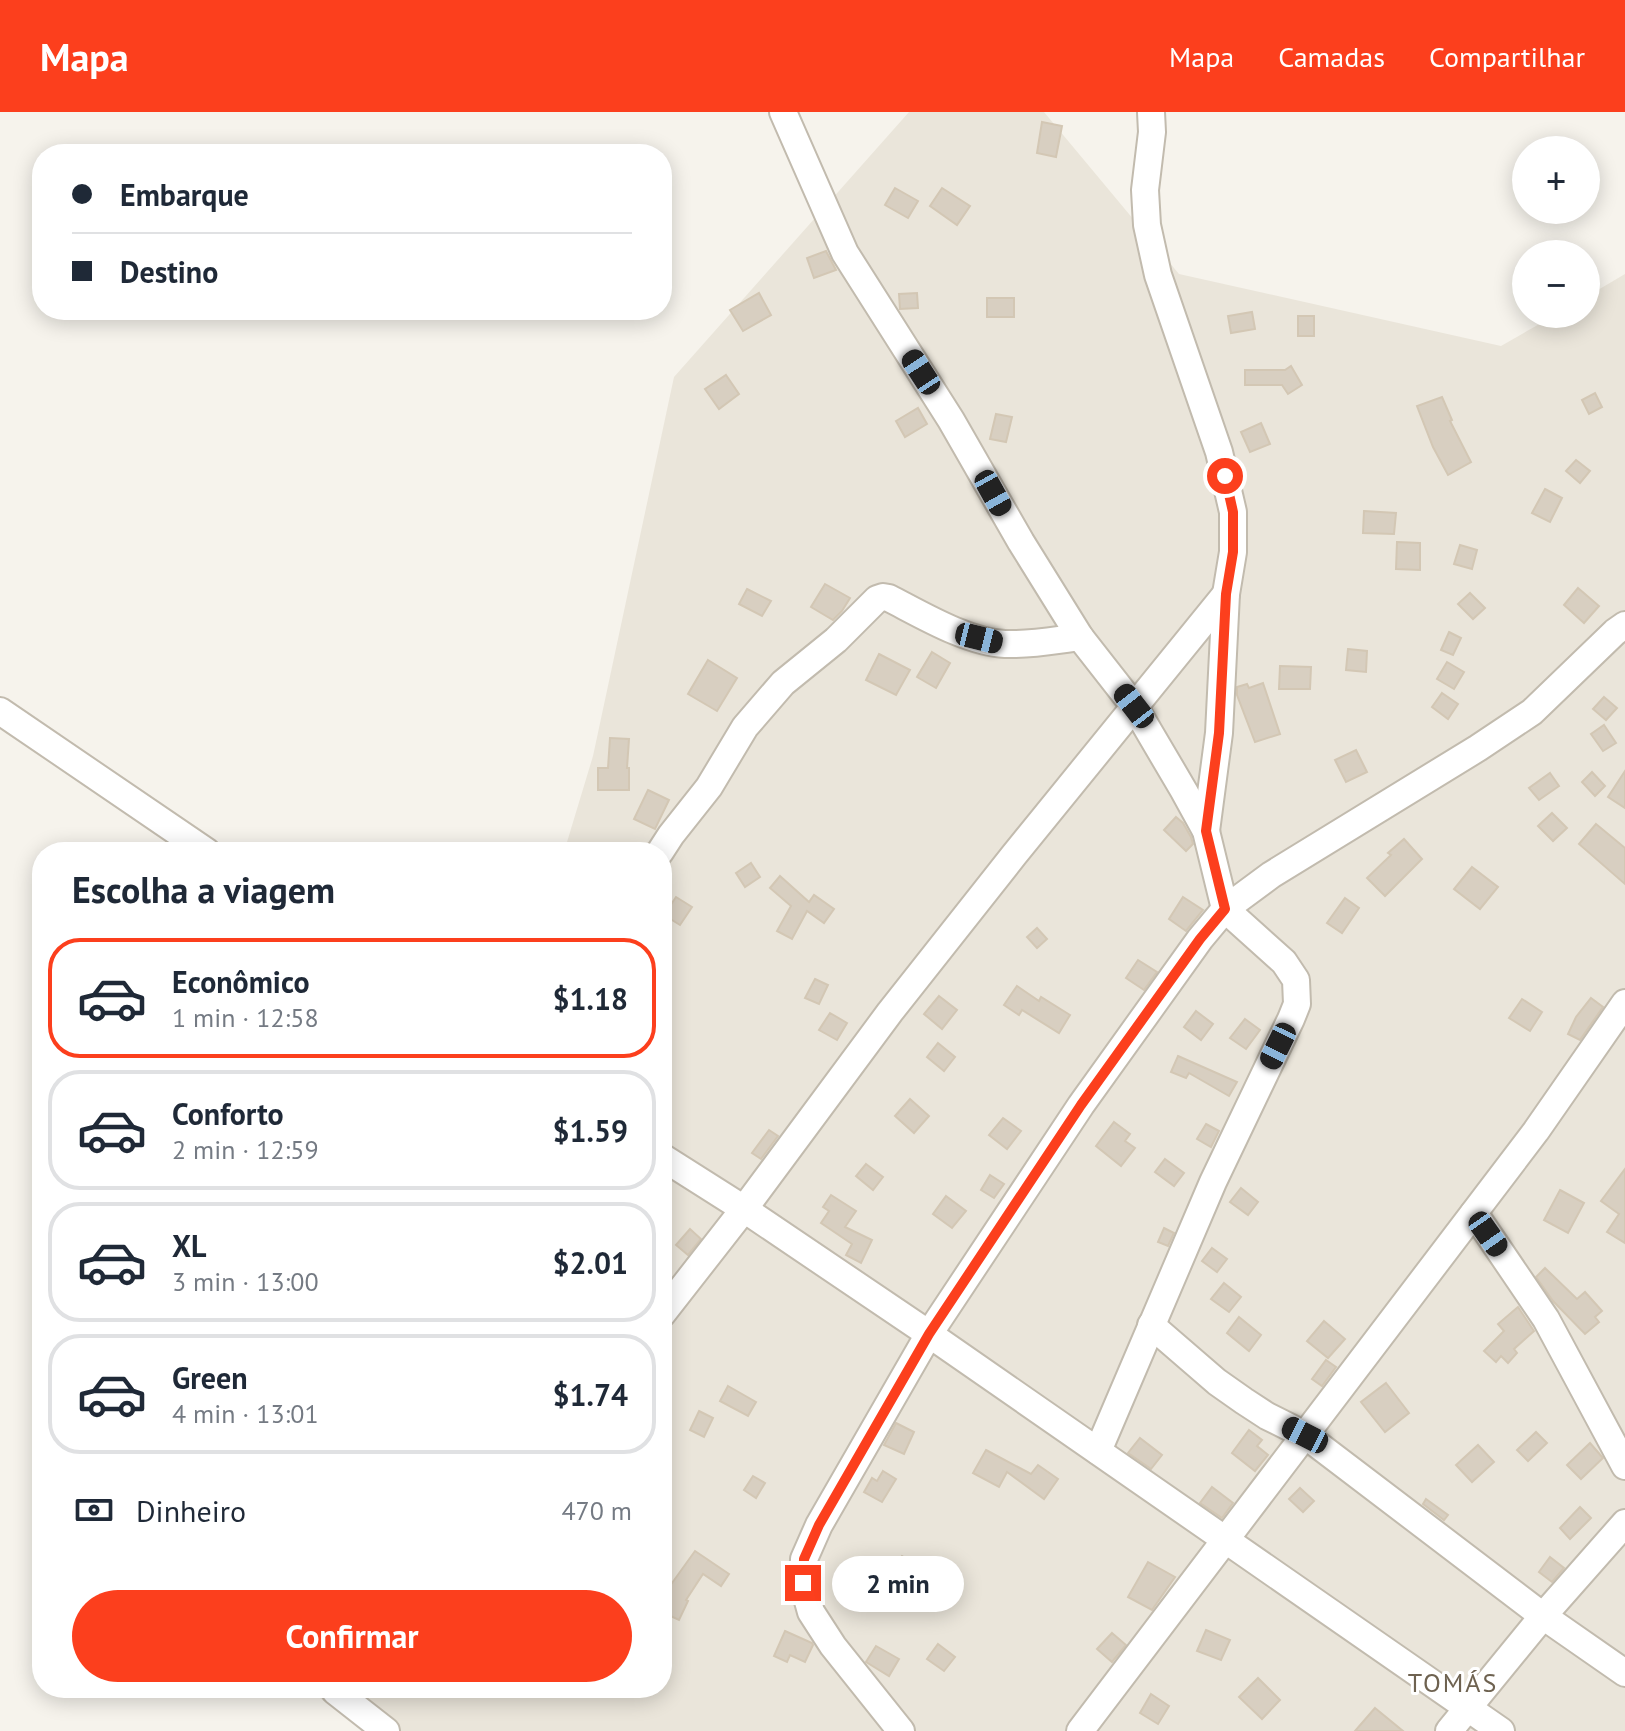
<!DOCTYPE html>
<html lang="pt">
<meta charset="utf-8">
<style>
body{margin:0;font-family:"PT Sans",sans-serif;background:#f6f6f7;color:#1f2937;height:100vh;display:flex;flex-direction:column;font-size:30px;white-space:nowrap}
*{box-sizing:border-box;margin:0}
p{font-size:26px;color:#747a83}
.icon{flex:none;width:44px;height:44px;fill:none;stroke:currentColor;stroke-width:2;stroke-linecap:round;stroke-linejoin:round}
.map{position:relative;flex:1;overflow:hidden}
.details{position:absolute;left:32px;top:730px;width:640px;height:856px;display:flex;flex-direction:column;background:#fff;border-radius:32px;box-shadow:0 4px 20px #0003}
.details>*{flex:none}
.banner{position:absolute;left:32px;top:32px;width:640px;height:176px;border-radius:32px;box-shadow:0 4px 20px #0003;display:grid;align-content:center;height:176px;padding:0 40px;background:#fff}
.controls{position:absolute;left:1512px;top:24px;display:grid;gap:16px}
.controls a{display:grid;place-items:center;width:88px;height:88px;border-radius:50%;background:#fff;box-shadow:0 4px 20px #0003;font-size:40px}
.end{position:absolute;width:36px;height:36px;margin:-18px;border:10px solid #fc3f1d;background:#fff;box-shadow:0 0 0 4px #fff}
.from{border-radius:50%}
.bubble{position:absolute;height:56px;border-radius:28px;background:#fff;box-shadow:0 4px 20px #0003;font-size:26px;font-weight:700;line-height:56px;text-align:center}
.car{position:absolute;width:24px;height:48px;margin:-24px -12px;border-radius:10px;box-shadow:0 0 6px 2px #0007;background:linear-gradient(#222 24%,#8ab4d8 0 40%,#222 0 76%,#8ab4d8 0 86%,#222 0)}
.banner b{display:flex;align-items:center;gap:28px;height:76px;font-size:30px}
.banner b+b{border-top:2px solid #e0e1e3}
.banner i{width:20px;height:20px;background:#1f2937}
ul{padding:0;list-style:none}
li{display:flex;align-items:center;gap:24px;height:120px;margin:0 16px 12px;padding:0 24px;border:4px solid #e0e1e3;border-radius:32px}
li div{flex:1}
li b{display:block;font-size:30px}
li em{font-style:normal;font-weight:700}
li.selected{border-color:#fc3f1d}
li>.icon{width:72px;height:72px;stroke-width:1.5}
h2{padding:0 40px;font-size:36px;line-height:96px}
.pay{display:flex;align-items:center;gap:20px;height:88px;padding:0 40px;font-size:30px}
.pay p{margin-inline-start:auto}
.action{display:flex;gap:16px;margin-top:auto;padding:16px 40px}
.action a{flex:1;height:92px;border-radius:48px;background:#fc3f1d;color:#fff;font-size:32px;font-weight:700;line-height:92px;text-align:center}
header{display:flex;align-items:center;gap:48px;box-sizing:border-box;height:112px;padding:0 40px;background:#fc3f1d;color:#fff}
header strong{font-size:38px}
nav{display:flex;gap:44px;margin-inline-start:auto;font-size:28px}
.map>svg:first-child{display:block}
.residential{fill:#eae5da}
.building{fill:#d8cfc1;stroke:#d3c7b4;stroke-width:2}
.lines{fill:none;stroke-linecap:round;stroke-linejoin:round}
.minor-casing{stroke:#c2bbae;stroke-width:30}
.minor{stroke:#fff;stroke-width:26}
.route{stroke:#fc3f1d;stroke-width:10}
.labels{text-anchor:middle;stroke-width:6;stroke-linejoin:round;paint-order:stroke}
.neighbourhood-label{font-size:26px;letter-spacing:2px;fill:#6e6250;stroke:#fff}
</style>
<header>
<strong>Mapa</strong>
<nav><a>Mapa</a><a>Camadas</a><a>Compartilhar</a></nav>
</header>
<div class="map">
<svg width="1625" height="1619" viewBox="0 0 1625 1619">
<rect width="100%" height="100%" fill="#f6f3ec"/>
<!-- residential -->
<path class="residential" d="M909,0h135l135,162 322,72 56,-32h29v-17l39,-23v1457h-1258l-60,-42 355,-1v-836h-98l29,-96 81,-379z"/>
<!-- building -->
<g class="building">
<path d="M1042,10l20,4 -6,31 -19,-4z"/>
<path d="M895,76l23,13 -10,17 -23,-13z"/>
<path d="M942,76l28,18 -13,19 -27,-19z"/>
<path d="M826,139l10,19 -22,8 -7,-20z"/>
<path d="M759,181l12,22 -28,16 -13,-21z"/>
<path d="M917,181l1,15 -18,1 -1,-15z"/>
<rect x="987" y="186" width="27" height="19"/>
<path d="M1252,200l3,17 -24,4 -3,-17z"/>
<rect x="1298" y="204" width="16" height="20"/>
<path d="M1291,254l11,19 -14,9 -6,-9h-37v-15h40z"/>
<path d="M726,263l13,19 -20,15 -14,-20z"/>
<path d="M1595,281l7,14 -13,7 -7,-14z"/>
<path d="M1442,285l10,23 -2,1 21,41 -23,13 -15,-28 -16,-41z"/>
<path d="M918,296l9,16 -22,13 -9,-16z"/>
<path d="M996,302l16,3 -6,25 -16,-3z"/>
<path d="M1261,311l9,21 -20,8 -9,-20z"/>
<path d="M1576,348l14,11 -10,12 -14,-12z"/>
<path d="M1545,377l17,9 -12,24 -18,-9z"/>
<path d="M1364,399l32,2 -2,21 -31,-1z"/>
<path d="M1397,430l23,1v27l-24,-1z"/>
<path d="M1460,433l17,5 -5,19 -18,-5z"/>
<path d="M825,472l25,14 -8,13 -9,9 -22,-13z"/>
<path d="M1578,476l21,18 -15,17 -20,-18z"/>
<path d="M747,477l24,12 -9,15 -23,-12z"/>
<path d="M1470,481l15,15 -12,11 -15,-15z"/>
<path d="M1449,520l12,6 -8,17 -12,-5z"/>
<path d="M1348,537l19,2 -1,21 -20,-2z"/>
<path d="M932,540l18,11 -14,25 -19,-11z"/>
<path d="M879,542l31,16 -14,25 -30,-15z"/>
<path d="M708,548l29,18 -20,33 -29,-17z"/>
<path d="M1447,550l17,10 -10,17 -17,-10z"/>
<path d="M1280,554l31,1 -1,22h-31z"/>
<path d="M1263,571l17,51 -25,8 -18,-47v-8l10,-3 2,4z"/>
<path d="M1442,581l16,11 -10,15 -16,-12z"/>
<path d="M1604,585l13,11 -11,12 -13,-11z"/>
<path d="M1604,613l12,18 -13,8 -12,-17z"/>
<path d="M610,626l19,1 -2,29h2v22h-31v-22h10z"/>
<path d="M1356,638l11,22 -21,10 -11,-22z"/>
<path d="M1625,659v37l-17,-11z"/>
<path d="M1592,660l13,14 -10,10 -13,-14z"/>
<path d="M1550,661l9,13 -20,14 -10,-12z"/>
<path d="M648,678l21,10 -14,29 -21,-10z"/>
<path d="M1552,701l15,15 -14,13 -15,-15z"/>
<path d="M1176,705l7,6 8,14 2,7 -7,7 -22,-21z"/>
<path d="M1596,712l29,24v36l-46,-40z"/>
<path d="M1404,727l18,20 -37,37 -18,-18 24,-23 -3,-2z"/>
<path d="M751,751l9,14 -15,10 -9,-14z"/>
<path d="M1472,755l26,20 -18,22 -26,-20z"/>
<path d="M780,764l29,26 5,-7 20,14 -10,14 -17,-12 -15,28 -15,-8 14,-25 -21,-18z"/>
<path d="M676,785l16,10 -12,18 -16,-10z"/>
<path d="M1183,785l20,13 -17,21 -17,-12z"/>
<path d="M1345,786l14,10 -17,25 -15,-10z"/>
<path d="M1037,816l10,11 -10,9 -10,-11z"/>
<path d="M1138,848l19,12 -13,18 -18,-12z"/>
<path d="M815,867l13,6 -9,19 -14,-6z"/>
<path d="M1017,874l22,15 2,-4 29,18 -11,18 -37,-23 -3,5 -15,-10z"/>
<path d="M939,884l18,14 -15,19 -18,-15z"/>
<path d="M1591,886l12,9 -23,33 -12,-6 8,-17z"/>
<path d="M1522,887l20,13 -12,19 -21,-13z"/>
<path d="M1196,899l17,13 -12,16 -17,-13z"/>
<path d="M830,901l17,10 -10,17 -18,-10z"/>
<path d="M1245,907l15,11 -14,19 -16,-11z"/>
<path d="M938,931l17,14 -11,14 -17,-14z"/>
<path d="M1178,944l59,26 -8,14 -40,-23 -3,5 -15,-6z"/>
<path d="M910,987l19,17 -15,17 -19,-17z"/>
<path d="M1003,1006l18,13 -14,18 -18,-14z"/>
<path d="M1114,1010l16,12 -5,7 10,7 -14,18 -25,-20z"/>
<path d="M1206,1012l13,7 -8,16 -14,-8z"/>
<path d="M769,1018l9,6 -17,23 -9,-6z"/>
<path d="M1165,1047l19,14 -10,13 -19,-14z"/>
<path d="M866,1052l17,13 -10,13 -17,-14z"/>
<path d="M1625,1057v74l-18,-11 12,-18 -18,-13z"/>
<path d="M990,1063l14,9 -10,14 -13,-8z"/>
<path d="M1241,1076l17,14 -10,13 -18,-13z"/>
<path d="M1560,1078l24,13 -16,30 -24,-13z"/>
<path d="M831,1083l25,16 -11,16 27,13 -11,23 -15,-8 6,-11 -31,-21 8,-12 -6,-4z"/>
<path d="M946,1084l20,15 -14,17 -19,-14z"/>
<path d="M1164,1116l10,5 -6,13 -10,-4z"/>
<path d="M690,1117l11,10 -13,16 -12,-10z"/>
<path d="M1212,1136l15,11 -10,13 -15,-11z"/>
<path d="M1545,1156l32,31 8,-7 17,19 -7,6 4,5 -14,12 -32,-33 -17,-24z"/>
<path d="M1224,1171l17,14 -12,15 -18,-13z"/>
<path d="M1518,1195l16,24 -20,18 3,4 -9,10 -7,-7 -5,6 -12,-11 20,-20 -6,-7z"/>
<path d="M1239,1205l22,18 -12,16 -22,-18z"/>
<path d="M1324,1209l21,18 -17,19 -21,-17z"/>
<path d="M1326,1248l10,7 -14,19 -10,-7z"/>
<path d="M1386,1271l23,30 -24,19 -24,-30z"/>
<path d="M728,1274l28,16 -8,14 -28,-15z"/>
<path d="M699,1299l14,7 -9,19 -14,-7z"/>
<path d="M896,1311l18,9 -10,22 -20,-9z"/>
<path d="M1249,1318l13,10 -5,6 11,9 -13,16 -23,-18z"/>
<path d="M1536,1320l11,11 -19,18 -11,-11z"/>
<path d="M1140,1326l22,17 -11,14 -23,-16z"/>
<path d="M1590,1331l13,15 -22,21 -14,-14z"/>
<path d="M1478,1333l16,17 -22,20 -16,-17z"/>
<path d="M986,1338l45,24 7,-9 20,14 -14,20 -37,-27 -8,15 -26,-14z"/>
<path d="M883,1359l13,8 -14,23 -18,-10 8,-14 5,3z"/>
<path d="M753,1364l12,7 -9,15 -12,-8z"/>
<path d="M1212,1375l21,16 -11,15 -22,-15z"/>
<path d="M1300,1376l14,13 -11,11 -14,-13z"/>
<path d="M1426,1387l22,16 -4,5 -21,-16z"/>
<path d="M1580,1395l11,11 -21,21 -10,-11z"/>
<path d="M695,1439l34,23 -8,12 -18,-12 -17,26 2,1 -9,19 -17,-8v-15z"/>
<path d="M902,1444l24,15 -21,34 -25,-15z"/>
<path d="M1550,1445l14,11 -12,14 -13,-10z"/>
<path d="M1148,1450l27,15 -23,33 -24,-13z"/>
<path d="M1206,1518l24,10 -9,20 -24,-9z"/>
<path d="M785,1519l27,12 1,2 -8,17 -15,-7 -3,7 -13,-6z"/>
<path d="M1112,1521l14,12 -14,17 -15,-13z"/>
<path d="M938,1532l17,13 -11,14 -17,-12z"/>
<path d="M876,1534l23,13 -10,17 -23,-14z"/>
<path d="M1258,1566l22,22 -18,19 -23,-22z"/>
<path d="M1151,1582l18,12 -11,18 -18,-11z"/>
<path d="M1375,1596l28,23h-48z"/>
</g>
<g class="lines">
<defs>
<g id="minor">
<path d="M783,0l62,141 106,167 70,122 59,95 54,69 50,85 22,40 19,78 59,53 12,18 1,24 -6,15 -78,163 -115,269"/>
<path d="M1151,0l1,20 -7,58 2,35 11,50 61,177 14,60v40l-7,42 -7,139 -13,98"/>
<path d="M0,599l207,141"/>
<path d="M660,740l11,-17 38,-48 36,-60 38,-44 53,-43 41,-41 6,-2 6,1c33,17 78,44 116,46 26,1 50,-4 75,-7"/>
<path d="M662,1045l82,52 185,125 572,397"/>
<path d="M1474,1101l72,106 79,147"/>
<path d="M662,1202l82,-105 146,-197 124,-157 212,-261"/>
<path d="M1151,1213l66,57 27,19 23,15 38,19 238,181 82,57"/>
<path d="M334,1576l1,3 51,40"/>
<path d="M901,1619l-68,-85 -22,-34 -8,-29 1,-24 15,-34 110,-191 152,-229 119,-166 25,-30 46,-34 207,-127 54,-36 83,-80 10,-7"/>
<path d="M1080,1619l456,-600 89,-128"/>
<path d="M1449,1619l94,-115 82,-93"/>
</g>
</defs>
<!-- minor casing -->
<use href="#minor" class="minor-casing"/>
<!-- minor -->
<use href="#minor" class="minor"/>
</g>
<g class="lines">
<!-- route -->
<path class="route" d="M803,1471l1,-24 15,-34 110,-191 152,-229 119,-166 25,-30 -19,-78 13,-98 7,-139 7,-42v-40l-8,-36"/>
</g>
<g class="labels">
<!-- neighbourhood labels -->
<g class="neighbourhood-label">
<text x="1453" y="1580">TOMÁS</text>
</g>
</g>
</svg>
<div class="controls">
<a>+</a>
<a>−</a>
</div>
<i class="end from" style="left:1225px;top:364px"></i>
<i class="end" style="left:803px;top:1471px"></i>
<div class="bubble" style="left:832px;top:1444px;width:132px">2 min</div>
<i class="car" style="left:921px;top:260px;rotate:327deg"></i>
<i class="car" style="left:993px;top:381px;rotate:151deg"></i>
<i class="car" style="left:979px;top:526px;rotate:104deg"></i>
<i class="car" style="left:1134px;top:594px;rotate:322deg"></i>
<i class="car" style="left:1278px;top:934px;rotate:206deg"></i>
<i class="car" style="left:1488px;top:1122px;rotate:145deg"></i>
<i class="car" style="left:1305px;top:1323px;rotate:297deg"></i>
<div class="banner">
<b><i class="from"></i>Embarque</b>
<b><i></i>Destino</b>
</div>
<section class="details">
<h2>Escolha a viagem</h2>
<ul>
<li class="selected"><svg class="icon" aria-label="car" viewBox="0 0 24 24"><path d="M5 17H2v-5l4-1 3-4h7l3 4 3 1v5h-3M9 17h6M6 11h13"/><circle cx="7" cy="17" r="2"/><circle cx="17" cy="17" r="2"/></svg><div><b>Econômico</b><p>1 min · 12:58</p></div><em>$1.18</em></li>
<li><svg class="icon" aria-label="car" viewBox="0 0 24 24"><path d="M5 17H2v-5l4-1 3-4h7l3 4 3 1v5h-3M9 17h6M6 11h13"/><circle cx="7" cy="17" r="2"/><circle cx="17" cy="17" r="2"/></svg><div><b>Conforto</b><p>2 min · 12:59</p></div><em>$1.59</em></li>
<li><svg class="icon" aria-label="car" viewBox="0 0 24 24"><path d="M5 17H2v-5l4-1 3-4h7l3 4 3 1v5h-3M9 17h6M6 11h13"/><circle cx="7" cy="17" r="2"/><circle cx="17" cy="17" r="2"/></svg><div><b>XL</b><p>3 min · 13:00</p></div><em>$2.01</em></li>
<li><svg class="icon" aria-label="car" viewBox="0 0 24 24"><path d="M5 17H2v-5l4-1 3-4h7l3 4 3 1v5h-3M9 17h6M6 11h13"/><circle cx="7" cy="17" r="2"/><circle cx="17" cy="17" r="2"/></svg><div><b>Green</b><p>4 min · 13:01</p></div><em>$1.74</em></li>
</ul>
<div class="pay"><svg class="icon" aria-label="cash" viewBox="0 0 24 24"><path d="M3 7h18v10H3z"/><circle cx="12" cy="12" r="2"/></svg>Dinheiro<p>470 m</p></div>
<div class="action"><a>Confirmar</a></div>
</section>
</div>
